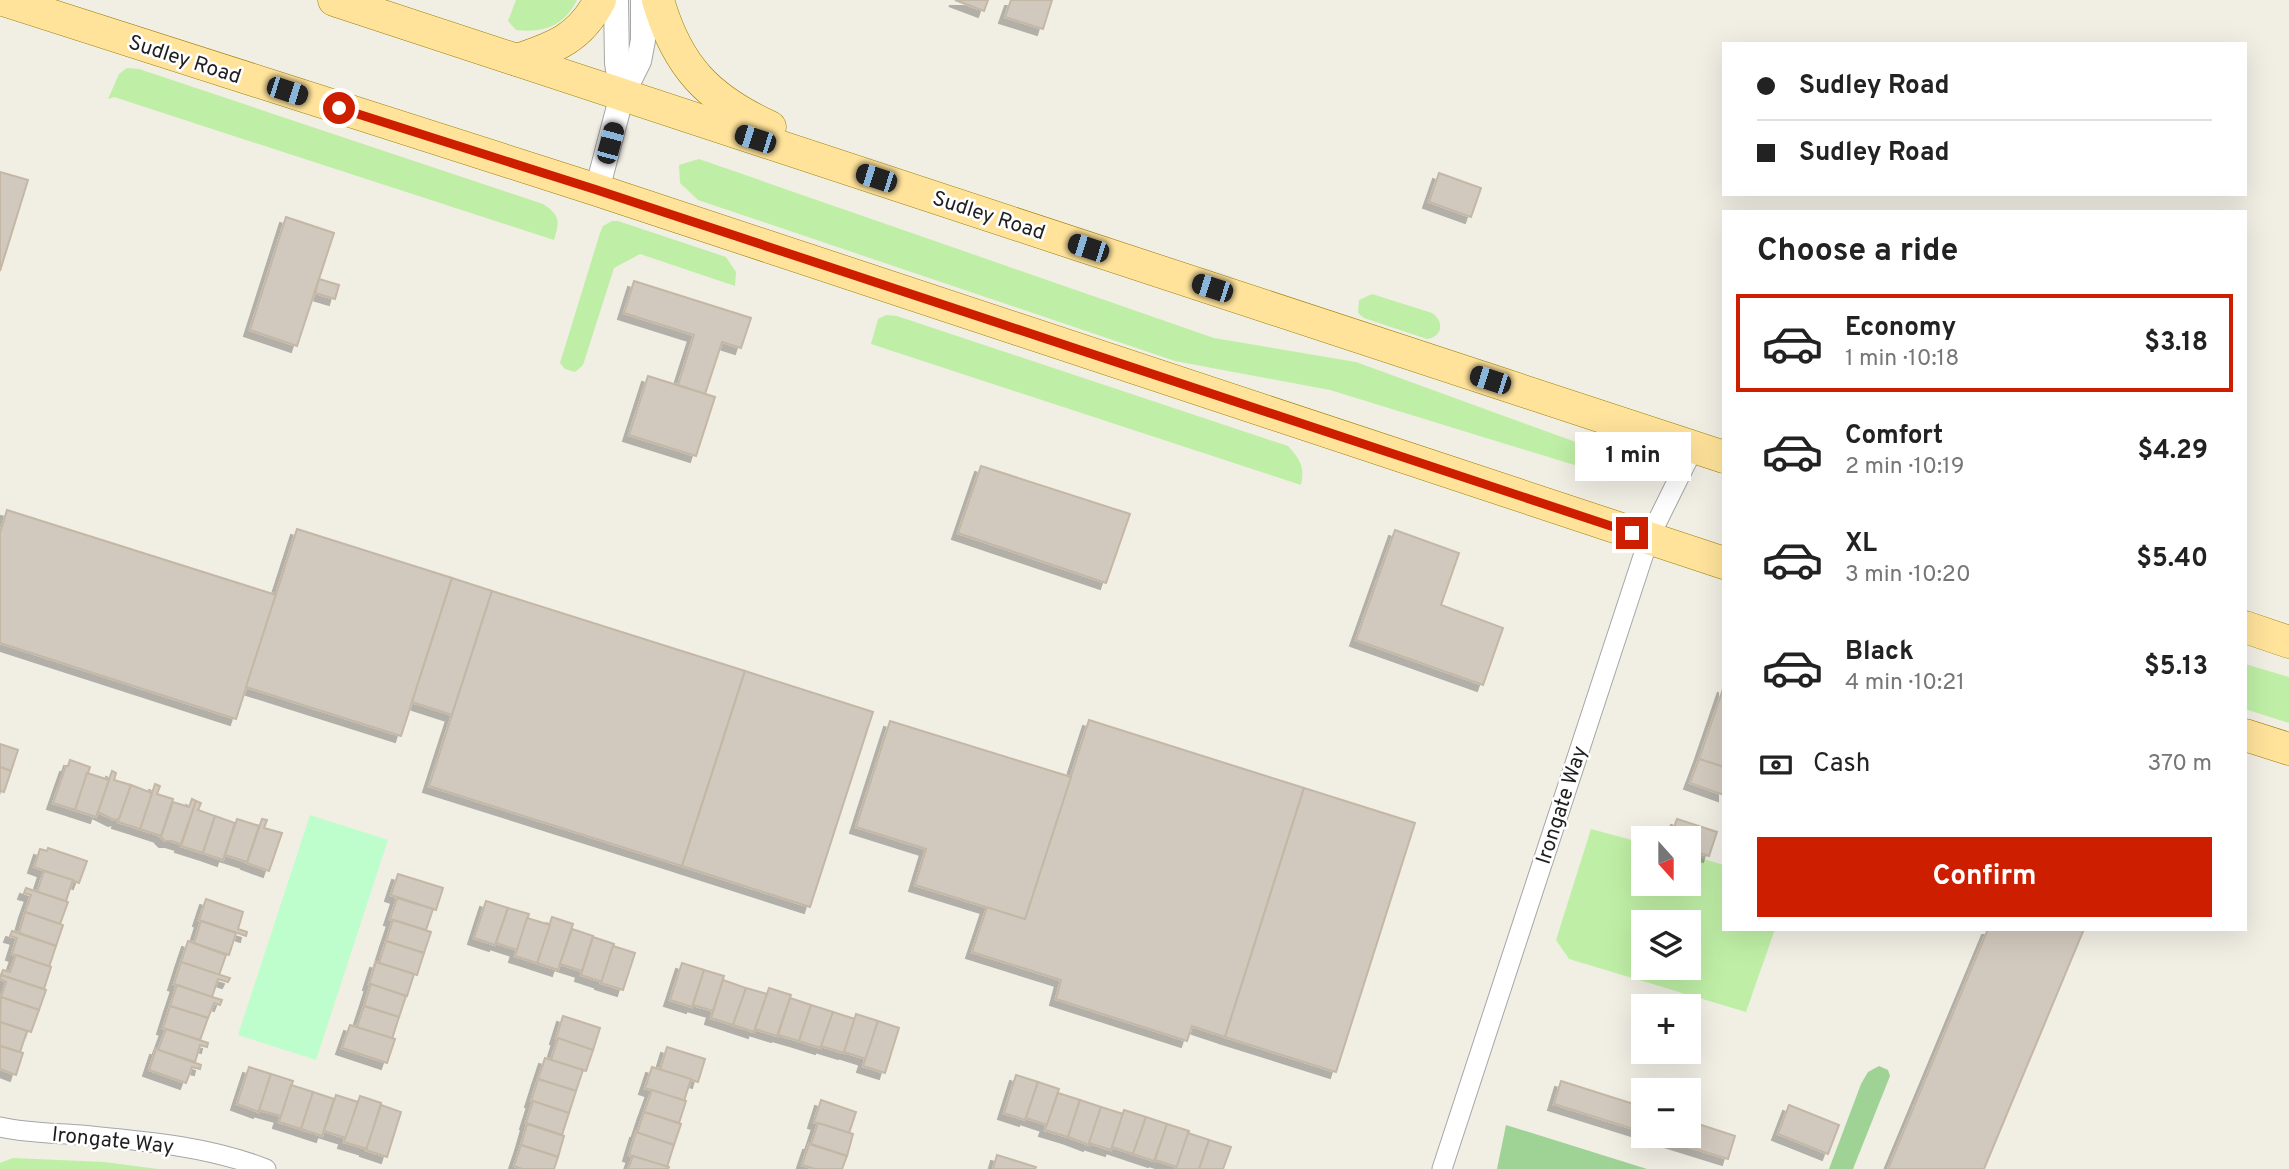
<!DOCTYPE html>
<meta charset="utf-8">
<style>
body{margin:0;font-family:Overpass,sans-serif;background:#f6f6f6;color:#222;height:100vh;display:flex;flex-direction:column;font-size:26px;white-space:nowrap}
*{box-sizing:border-box;margin:0}
p{font-size:23px;color:#767676}
.icon{flex:none;width:38px;height:38px;fill:none;stroke:currentColor;stroke-width:2;stroke-linecap:round;stroke-linejoin:round}
.map{position:relative;flex:1;overflow:hidden}
.panel{position:absolute;left:1722px;top:210px;width:525px;height:721px;display:flex;flex-direction:column;background:#fff;border-radius:0px;box-shadow:0 7px 28px #0002}
.panel>*{flex:none}
.banner{position:absolute;left:1722px;top:42px;width:525px;height:154px;border-radius:0px;box-shadow:0 7px 28px #0002;display:grid;align-content:center;height:154px;padding:0 35px;background:#fff}
.needle{width:46px;rotate:159deg}
.fabs{position:absolute;left:1631px;top:826px;display:grid;gap:14px}
.fabs a{display:grid;place-items:center;width:70px;height:70px;border-radius:0px;background:#fff;box-shadow:0 7px 28px #0002;font-size:35px}
.end{position:absolute;width:32px;height:32px;margin:-16px;border:9px solid #ce1e00;background:#fff;box-shadow:0 0 0 4px #fff}
.from{border-radius:50%}
.bubble{position:absolute;height:49px;border-radius:0px;background:#fff;box-shadow:0 7px 28px #0002;font-size:23px;font-weight:700;line-height:49px;text-align:center}
.car{position:absolute;width:21px;height:42px;margin:-21px -10px;border-radius:9px;box-shadow:0 0 5px 2px #0007;background:linear-gradient(#222 24%,#8ab4d8 0 40%,#222 0 76%,#8ab4d8 0 86%,#222 0)}
.banner b{display:flex;align-items:center;gap:24px;height:66px;font-size:26px}
.banner b+b{border-top:2px solid #e0e0e0}
.banner i{width:18px;height:18px;background:#222}
ul{padding:0;list-style:none}
li{display:flex;align-items:center;gap:21px;height:98px;margin:0 14px 10px;padding:0 21px;border:4px solid transparent;border-radius:0px}
li div{flex:1}
li b{display:block;font-size:26px}
li em{font-style:normal;font-weight:700}
li.active{border-color:#ce1e00}
li>.icon{width:63px;height:63px;stroke-width:1.5}
h2{padding:0 35px;font-size:32px;line-height:84px}
.pay{display:flex;align-items:center;gap:18px;height:77px;padding:0 35px;font-size:26px}
.pay p{margin-inline-start:auto}
.action{display:flex;gap:14px;margin-top:auto;padding:14px 35px}
.action a{flex:1;height:80px;border-radius:0px;background:#ce1e00;color:#fff;font-size:28px;font-weight:700;line-height:80px;text-align:center}
.map>svg:first-child{display:block}
.grass{fill:#bfefa6;fill-rule:evenodd}
.forest{fill:#9ed395}
.park{fill:#befecc}
.building{fill:#d1c9bd;stroke:#c4b7a5;stroke-width:2;filter:url(#shadow)}
.lines{fill:none;stroke-linecap:round;stroke-linejoin:round}
.minor-casing{stroke:#a6a6a6;stroke-width:21}
.tertiary-casing{stroke:#a6a6a6;stroke-width:26}
.primary-casing{stroke:#9a7e00;stroke-width:33}
.minor{stroke:#fff;stroke-width:19}
.tertiary{stroke:#fff;stroke-width:24}
.primary{stroke:#ffe39b;stroke-width:32}
.route{stroke:#ce1e00;stroke-width:9}
.labels{text-anchor:middle;stroke-width:5;stroke-linejoin:round;paint-order:stroke}
.street-label{font-size:21px;fill:#1f1f1f;stroke:#fff}
</style>
<div class="map">
<svg width="2289" height="1169" viewBox="0 0 2289 1169">
<defs>
<filter id="shadow"><feDropShadow dx="-6" dy="6" stdDeviation="0" flood-color="#0004"/></filter>
</defs>
<rect width="100%" height="100%" fill="#f1eee4"/>
<!-- grass -->
<g class="grass">
<path d="M516,0h61c-13,26 -33,33 -61,30l-8,-9z"/>
<path d="M127,68l12,1 404,135c17,11 17,17 11,36l-440,-143 -6,2 11,-25z"/>
<path d="M699,159l515,179 142,24 261,95 -10,18 -277,-85 -155,-29 -477,-161 -18,-17 -1,-18z"/>
<path d="M612,221h6l108,36 10,15 -1,14 -95,-32 -26,14 -31,97 -8,7 -10,-3 -5,-6 40,-130 3,-7z"/>
<path d="M1372,294l60,19c13,9 10,24 -5,26l-63,-21 -6,-5 1,-13z"/>
<path d="M886,315l11,1 391,130c12,13 17,21 13,39l-430,-141 7,-25z"/>
<path d="M2245,664l44,13v46l-44,-14z"/>
<path d="M1591,829l52,14v41h46v-29l35,10v64h51l-29,83 -177,-53 -13,-19zM1643,922h46v46h-46z"/>
<path d="M13,1158l91,4 54,7h-158v-6z"/>
</g>
<!-- forest -->
<g class="forest">
<path d="M1879,1066l9,4 2,6 -37,93h-24l32,-85 7,-12z"/>
<path d="M1506,1125l141,44h-150z"/>
</g>
<!-- park -->
<path class="park" d="M310,815l78,25 -72,220 -78,-25z"/>
<!-- building -->
<g class="building">
<path d="M955,0h33l-4,11z"/>
<path d="M1011,0h41l-9,29 -38,-12z"/>
<path d="M0,172l28,8 -28,91z"/>
<path d="M1439,173l42,15 -10,29 -42,-15z"/>
<path d="M286,217l48,16 -37,113 -47,-16z"/>
<path d="M319,279l20,6 -4,14 -20,-6z"/>
<path d="M634,281l117,37 -10,30 -19,-6 -17,52 -27,-9 16,-50 -70,-22z"/>
<path d="M648,376l67,21 -19,59 -67,-21z"/>
<path d="M981,466l149,48 -24,69 -148,-50z"/>
<path d="M7,510l269,85 -40,124 -236,-76v-110z"/>
<path d="M297,529l155,49 -51,158 -155,-49z"/>
<path d="M1395,530l64,23 -18,52 62,23 -20,57 -127,-45z"/>
<path d="M452,578l40,13 -40,124 -40,-13z"/>
<path d="M492,591l253,80 -63,195 -253,-80z"/>
<path d="M745,671l128,41 -63,195 -128,-41z"/>
<path d="M1724,686v81l-25,-8z"/>
<path d="M1089,720l215,68 -79,249 -33,-11 -5,15 -131,-42 5,-19 -89,-28 15,-45 38,12z"/>
<path d="M890,721l181,56 -46,142 -110,-34 11,-36 -70,-22z"/>
<path d="M0,744l18,6 -7,21 -11,-4z"/>
<path d="M1699,759l25,8v28l-34,-12z"/>
<path d="M70,760l20,7 -15,43 -22,-7 13,-37h2z"/>
<path d="M0,767l11,4 -7,21 -4,-1z"/>
<path d="M112,771l4,2 -2,7 17,5 -12,34 -5,1 -16,-8z"/>
<path d="M87,773l22,7 -13,37 -21,-7z"/>
<path d="M155,784l5,2 -3,8 16,5 -12,37 -21,-7z"/>
<path d="M131,785l21,8 -12,36 -22,-7z"/>
<path d="M1304,788l111,35 -79,249 -111,-35z"/>
<path d="M192,799l4,2 -15,43 -10,-3h-6l-4,-4 12,-35 16,5z"/>
<path d="M196,801l5,2 -3,7 17,6 -12,37 -22,-7z"/>
<path d="M215,816l20,7 -12,37 -20,-7z"/>
<path d="M237,819l22,7 -12,36 -22,-7z"/>
<path d="M262,819l5,1 -3,8 18,5 -13,38 -22,-8z"/>
<path d="M1677,819l40,13 -8,24 -20,-6v-12h-19z"/>
<path d="M48,848l39,13 -8,22 -45,-16 6,-18 7,2z"/>
<path d="M44,871l29,9 -7,21 -29,-9z"/>
<path d="M398,874l45,14 -7,22 -45,-15z"/>
<path d="M26,888l42,14 -8,22 -35,-12 6,-17 -7,-2z"/>
<path d="M397,898l36,11 -7,21 -36,-11z"/>
<path d="M206,899l37,13 -5,17 9,3 -1,4 -47,-16z"/>
<path d="M486,901l22,7 -13,37 -21,-7z"/>
<path d="M508,908l21,6 -12,36 -21,-7z"/>
<path d="M25,912l38,13 -7,21 -37,-13z"/>
<path d="M552,917l21,7 -15,46 -21,-7z"/>
<path d="M527,918l23,7 -13,38 -22,-7z"/>
<path d="M393,920l38,12 -7,21 -38,-12z"/>
<path d="M201,921l35,12 -7,22 -35,-12z"/>
<path d="M572,929l21,7 -11,35 -22,-7z"/>
<path d="M1988,929h96l-100,240h-96z"/>
<path d="M12,931l44,15 -7,21 -37,-13 5,-16 -7,-2z"/>
<path d="M593,937l21,7 -12,38 -21,-7z"/>
<path d="M188,941l38,14 -7,20 -38,-13z"/>
<path d="M386,941l38,12 -7,22 -38,-12z"/>
<path d="M613,946l22,7 -12,37 -22,-7z"/>
<path d="M16,955l35,12 -7,22 -43,-14 2,-5 7,2z"/>
<path d="M181,962l49,16 -2,4 -10,-3 -6,18 -38,-13z"/>
<path d="M376,962l38,12 -7,22 -38,-12z"/>
<path d="M682,963l22,7 -12,37 -22,-7z"/>
<path d="M704,970l20,6 -11,35 -20,-6z"/>
<path d="M1,975l45,15 -7,20 -38,-13 5,-15 -6,-3z"/>
<path d="M723,980l23,8 -13,37 -22,-7z"/>
<path d="M371,984l35,12 -7,21 -35,-11z"/>
<path d="M177,985l35,12 10,3 -2,5 -6,-2 -6,15 -38,-12z"/>
<path d="M746,988l21,6 -13,38 -21,-7z"/>
<path d="M769,988l22,7 -14,41 -22,-7z"/>
<path d="M1,997l38,13 -8,22 -31,-10z"/>
<path d="M790,998l21,7 -12,36 -21,-6z"/>
<path d="M811,1005l22,7 -12,36 -22,-7z"/>
<path d="M170,1006l38,12 -8,22 -37,-12z"/>
<path d="M364,1006l35,11 -7,22 -35,-12z"/>
<path d="M833,1012l22,7 -11,34 -23,-7z"/>
<path d="M856,1014l22,7 -12,38 -22,-7z"/>
<path d="M563,1016l37,12 -7,22 -37,-12z"/>
<path d="M878,1021l21,7 -14,45 -22,-7z"/>
<path d="M0,1022l27,9 -7,21 -20,-6z"/>
<path d="M350,1025l45,14 -8,24 -45,-15z"/>
<path d="M166,1029l42,14 -1,4 -7,-2 -5,17 -37,-12z"/>
<path d="M558,1038l35,12 -7,21 -35,-11z"/>
<path d="M0,1046l23,7 -7,22 -16,-6z"/>
<path d="M667,1047l38,12 -7,23 -38,-12z"/>
<path d="M156,1049l45,16 -1,4 -8,-2 -6,16 -37,-13z"/>
<path d="M545,1058l38,12 -7,21 -38,-12z"/>
<path d="M249,1067l22,7 -12,38 -22,-8z"/>
<path d="M652,1067l39,12 -7,22 -39,-13z"/>
<path d="M271,1074l22,7 -12,35 -22,-6z"/>
<path d="M1016,1075l22,7 -13,38 -21,-7z"/>
<path d="M538,1079l38,12 -7,22 -38,-12z"/>
<path d="M1561,1081l82,26v25l-89,-28z"/>
<path d="M1038,1082l21,7 -12,36 -21,-7z"/>
<path d="M291,1085l22,7 -12,37 -22,-7z"/>
<path d="M652,1090l34,11 -7,22 -35,-11z"/>
<path d="M313,1092l21,7 -12,37 -21,-7z"/>
<path d="M1058,1093l22,7 -12,37 -23,-7z"/>
<path d="M336,1095l22,7 -12,36 -22,-7z"/>
<path d="M360,1096l21,7 -14,46 -23,-7z"/>
<path d="M821,1100l35,12 -7,21 -35,-11z"/>
<path d="M1080,1100l21,7 -12,38 -21,-8z"/>
<path d="M533,1101l36,12 -7,22 -36,-12z"/>
<path d="M381,1105l20,7 -14,45 -21,-7z"/>
<path d="M1789,1105l50,20 -11,29 -50,-20z"/>
<path d="M1101,1107l22,7 -12,36 -22,-7z"/>
<path d="M1124,1110l22,7 -13,37 -21,-7z"/>
<path d="M644,1112l37,12 -7,21 -37,-12z"/>
<path d="M1146,1117l21,7 -13,37 -21,-7z"/>
<path d="M1689,1121l46,15 -7,23 -74,-23h35z"/>
<path d="M818,1123l35,11 -6,22 -36,-12z"/>
<path d="M527,1124l37,12 -6,21 -37,-12z"/>
<path d="M1167,1124l22,7 -12,36 -22,-7z"/>
<path d="M636,1132l38,13 -7,22 -38,-12z"/>
<path d="M1188,1133l21,7 -10,29h-23z"/>
<path d="M1209,1140l22,7 -8,22h-24z"/>
<path d="M809,1144l38,12 -5,13h-27l-13,-4z"/>
<path d="M521,1145l37,12 -4,12h-32l-8,-3z"/>
<path d="M997,1155l39,12 -1,2h-42z"/>
<path d="M633,1156l36,11 -1,2h-40z"/>
</g>
<g class="lines">
<defs>
<g id="minor">
<path d="M0,1127c26,6 54,6 81,8 62,6 127,11 185,34"/>
<path d="M1442,1169l207,-631 45,-91"/>
</g>
<g id="tertiary">
<path d="M616,0l1,63 5,32"/>
<path d="M597,190l25,-95 17,-34 4,-21v-40"/>
</g>
<g id="primary">
<path d="M3,0l594,190 1127,373"/>
<path d="M334,0l1390,457"/>
<path d="M658,0c19,67 51,99 112,127"/>
<path d="M517,60c39,-13 63,-22 83,-60"/>
<path d="M2245,627l44,15"/>
<path d="M2245,735l44,14"/>
</g>
</defs>
<!-- minor casing -->
<use href="#minor" class="minor-casing"/>
<!-- tertiary casing -->
<use href="#tertiary" class="tertiary-casing"/>
<!-- primary casing -->
<use href="#primary" class="primary-casing"/>
<!-- minor -->
<use href="#minor" class="minor"/>
<!-- tertiary -->
<use href="#tertiary" class="tertiary"/>
<!-- primary -->
<use href="#primary" class="primary"/>
</g>
<g class="lines">
<!-- route -->
<path class="route" d="M339,108l258,82 1035,343"/>
</g>
<g class="labels">
<!-- street labels -->
<g class="street-label">
<text transform="translate(185 59) rotate(18)" y="7">Sudley Road</text>
<text transform="translate(989 215) rotate(18)" y="7">Sudley Road</text>
<text transform="translate(1561 805) rotate(-72)" y="7">Irongate Way</text>
<text transform="translate(113 1140) rotate(6)" y="7">Irongate Way</text>
</g>
</g>
</svg>
<div class="fabs">
<a><svg class="needle" viewBox="-14 -14 28 28"><path d="M0-13l5 13h-10z" fill="#e53935"/><path d="M0 13l5-13h-10z" fill="#767676"/></svg></a>
<a><svg class="icon" aria-label="layers" viewBox="0 0 24 24"><path d="M12 4l9 5-9 5-9-5zM3 14l9 5 9-5"/></svg></a>
<a>+</a>
<a>−</a>
</div>
<i class="end from" style="left:339px;top:108px"></i>
<i class="end" style="left:1632px;top:533px"></i>
<div class="bubble" style="left:1575px;top:432px;width:116px">1 min</div>
<i class="car" style="left:287px;top:91px;rotate:108deg"></i>
<i class="car" style="left:755px;top:139px;rotate:288deg"></i>
<i class="car" style="left:610px;top:143px;rotate:15deg"></i>
<i class="car" style="left:876px;top:178px;rotate:288deg"></i>
<i class="car" style="left:1088px;top:248px;rotate:288deg"></i>
<i class="car" style="left:1212px;top:288px;rotate:288deg"></i>
<i class="car" style="left:1490px;top:380px;rotate:288deg"></i>
<div class="banner">
<b><i class="from"></i>Sudley Road</b>
<b><i></i>Sudley Road</b>
</div>
<section class="panel">
<h2>Choose a ride</h2>
<ul>
<li class="active"><svg class="icon" aria-label="car" viewBox="0 0 24 24"><path d="M5 17H2v-5l4-1 3-4h7l3 4 3 1v5h-3M9 17h6M6 11h13"/><circle cx="7" cy="17" r="2"/><circle cx="17" cy="17" r="2"/></svg><div><b>Economy</b><p>1 min · 10:18</p></div><em>$3.18</em></li>
<li><svg class="icon" aria-label="car" viewBox="0 0 24 24"><path d="M5 17H2v-5l4-1 3-4h7l3 4 3 1v5h-3M9 17h6M6 11h13"/><circle cx="7" cy="17" r="2"/><circle cx="17" cy="17" r="2"/></svg><div><b>Comfort</b><p>2 min · 10:19</p></div><em>$4.29</em></li>
<li><svg class="icon" aria-label="car" viewBox="0 0 24 24"><path d="M5 17H2v-5l4-1 3-4h7l3 4 3 1v5h-3M9 17h6M6 11h13"/><circle cx="7" cy="17" r="2"/><circle cx="17" cy="17" r="2"/></svg><div><b>XL</b><p>3 min · 10:20</p></div><em>$5.40</em></li>
<li><svg class="icon" aria-label="car" viewBox="0 0 24 24"><path d="M5 17H2v-5l4-1 3-4h7l3 4 3 1v5h-3M9 17h6M6 11h13"/><circle cx="7" cy="17" r="2"/><circle cx="17" cy="17" r="2"/></svg><div><b>Black</b><p>4 min · 10:21</p></div><em>$5.13</em></li>
</ul>
<div class="pay"><svg class="icon" aria-label="cash" viewBox="0 0 24 24"><path d="M3 7h18v10H3z"/><circle cx="12" cy="12" r="2"/></svg>Cash<p>370 m</p></div>
<div class="action"><a>Confirm</a></div>
</section>
</div>
